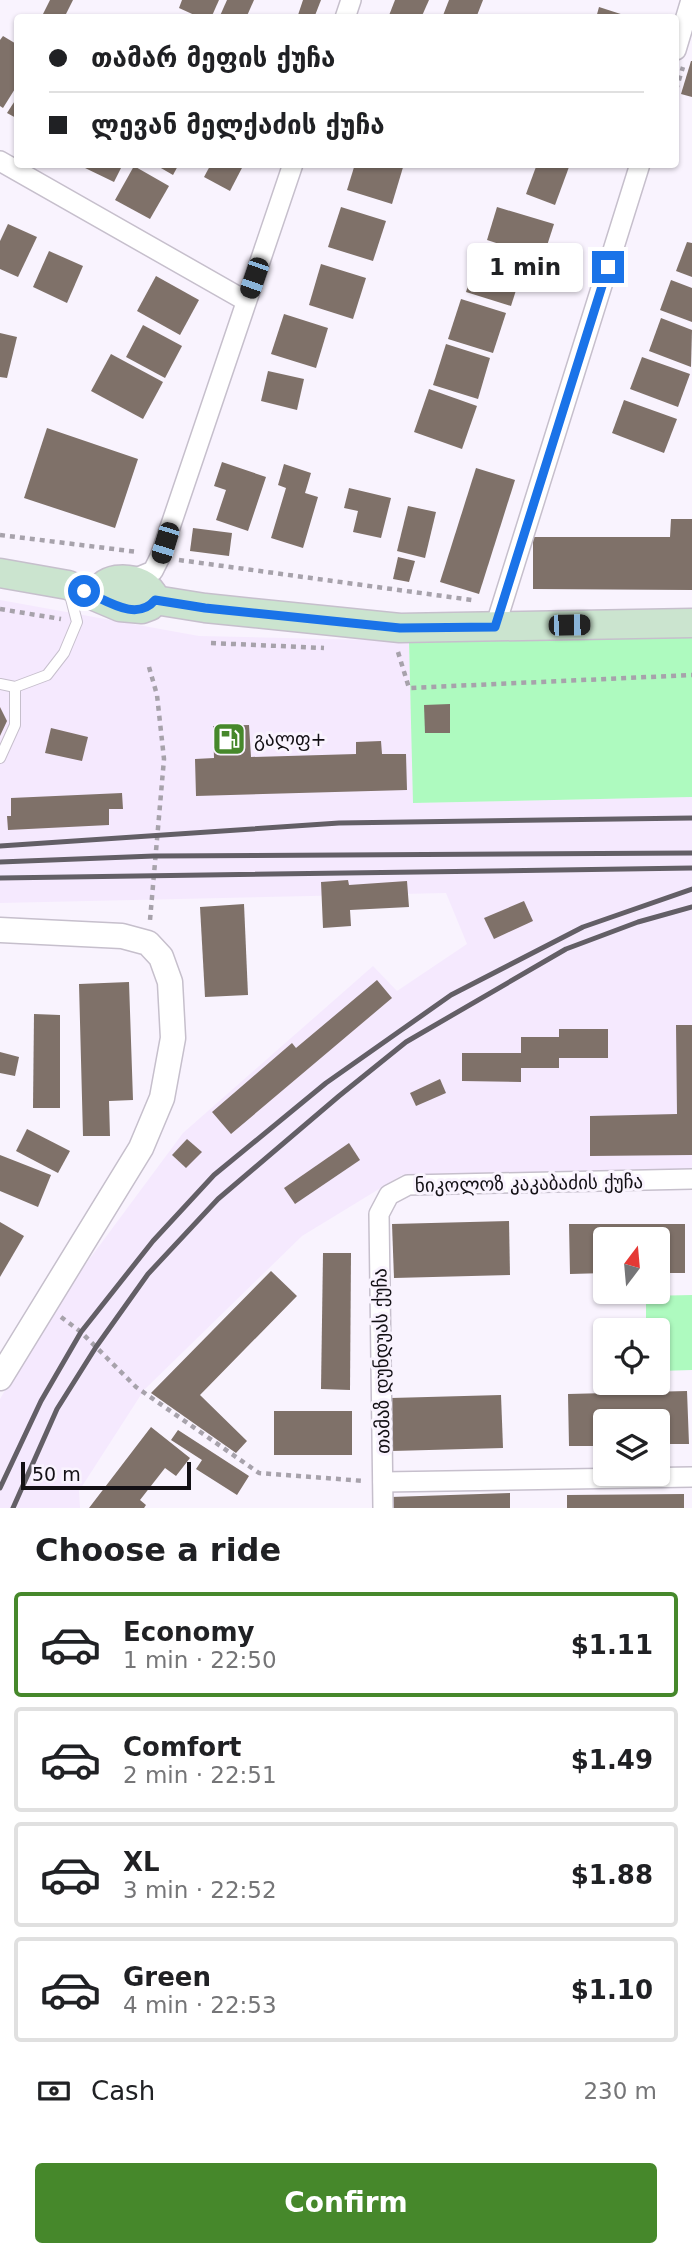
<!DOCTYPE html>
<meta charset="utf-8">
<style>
body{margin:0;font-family:"DejaVu Sans","Noto Sans Georgian",sans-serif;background:#f2f2f2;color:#202124;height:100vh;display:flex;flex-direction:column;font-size:26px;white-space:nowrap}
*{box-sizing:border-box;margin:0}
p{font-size:23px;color:#757577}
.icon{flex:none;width:38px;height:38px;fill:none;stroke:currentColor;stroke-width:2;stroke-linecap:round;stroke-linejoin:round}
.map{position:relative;height:1508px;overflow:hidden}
.panel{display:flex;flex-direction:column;background:#fff;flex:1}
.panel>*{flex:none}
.guide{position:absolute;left:14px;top:14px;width:665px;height:154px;border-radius:7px;box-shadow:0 2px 5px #0004;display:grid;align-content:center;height:154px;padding:0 35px;background:#fff}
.needle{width:46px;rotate:16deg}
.buttons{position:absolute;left:593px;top:1227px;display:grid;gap:14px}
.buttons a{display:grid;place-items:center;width:77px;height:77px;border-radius:7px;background:#fff;box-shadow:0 2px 5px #0004;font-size:35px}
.scale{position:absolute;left:21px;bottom:18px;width:170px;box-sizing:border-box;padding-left:7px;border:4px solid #131015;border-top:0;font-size:19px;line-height:24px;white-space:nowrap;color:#131015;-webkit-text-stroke:5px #f9f3fe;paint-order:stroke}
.end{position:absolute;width:32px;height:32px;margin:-16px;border:9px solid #1a73e8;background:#fff;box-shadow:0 0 0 4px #fff}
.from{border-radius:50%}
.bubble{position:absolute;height:49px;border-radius:7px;background:#fff;box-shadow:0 2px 5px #0004;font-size:23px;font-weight:700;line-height:49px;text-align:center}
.car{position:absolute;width:21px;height:42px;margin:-21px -10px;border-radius:9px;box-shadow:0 0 5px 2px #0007;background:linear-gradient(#222 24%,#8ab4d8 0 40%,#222 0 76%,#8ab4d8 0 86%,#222 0)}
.guide b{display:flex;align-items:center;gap:24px;height:66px;font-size:26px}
.guide b+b{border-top:2px solid #e0e0e0}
.guide i{width:18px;height:18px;background:#202124}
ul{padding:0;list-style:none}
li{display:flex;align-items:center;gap:21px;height:105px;margin:0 14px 10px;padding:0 21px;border:4px solid #e0e0e0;border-radius:7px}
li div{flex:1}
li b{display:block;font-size:26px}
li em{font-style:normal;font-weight:700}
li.active{border-color:#46882b}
li>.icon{width:63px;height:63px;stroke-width:1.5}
h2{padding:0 35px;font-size:32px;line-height:84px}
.pay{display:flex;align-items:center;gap:18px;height:77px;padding:0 35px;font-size:26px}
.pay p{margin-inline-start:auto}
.cta{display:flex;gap:14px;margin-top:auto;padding:14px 35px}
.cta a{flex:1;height:80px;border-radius:7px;background:#46882b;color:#fff;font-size:28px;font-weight:700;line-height:80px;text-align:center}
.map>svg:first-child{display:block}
.built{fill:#f5e9fe}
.green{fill:#aefabf}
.building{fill:#7f7169}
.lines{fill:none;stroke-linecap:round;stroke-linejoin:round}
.service-casing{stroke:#c6bfcc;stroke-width:12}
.minor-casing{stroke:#c6bfcc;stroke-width:22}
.tertiary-casing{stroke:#c6bfcc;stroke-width:27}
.secondary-casing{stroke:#c6bfcc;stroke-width:31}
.path{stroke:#a7a2ab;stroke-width:4.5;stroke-dasharray:5 5;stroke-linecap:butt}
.service{stroke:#fff;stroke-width:10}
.minor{stroke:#fff;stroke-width:19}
.tertiary{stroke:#fff;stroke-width:24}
.secondary{stroke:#cbe4cf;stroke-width:28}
.rail{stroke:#635f66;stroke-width:5}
.route{stroke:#1a73e8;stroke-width:9}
.labels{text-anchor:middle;stroke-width:6;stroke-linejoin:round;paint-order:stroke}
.poi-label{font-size:19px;fill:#131015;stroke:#f9f3fe;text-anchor:start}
.street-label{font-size:19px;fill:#131015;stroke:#f9f3fe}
</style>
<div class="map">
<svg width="692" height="1508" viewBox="0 0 692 1508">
<rect width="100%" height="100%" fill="#f9f3fe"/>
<!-- built -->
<path class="built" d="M0,600l199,36 210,5 5,162 278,-6v373l-290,5 -100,61 -158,154 -65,101 1,17h-80v-109l45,-80 138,-186 190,-167 24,25 70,-47 -21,-51 -446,10z"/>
<!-- green -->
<g class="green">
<path d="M692,637v160l-279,6 -4,-162z"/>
<path d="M692,1295v75l-34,1v-41h-12v-34z"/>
</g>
<!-- building -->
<g class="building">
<path d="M50,0h23l-9,18h-23z"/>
<path d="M182,0h37l-8,18h-10l-22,-10z"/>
<path d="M227,0h27l-8,18h-27z"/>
<path d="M303,0h18l-7,18h-17z"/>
<path d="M395,0h34l-8,18h-33z"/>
<path d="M449,0h34l-7,18h-34z"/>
<path d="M599,7l31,10v1h-34z"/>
<path d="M3,36l15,9v39l-15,24 -3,-2v-66z"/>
<path d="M691,61h1v36l-11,-3z"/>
<path d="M18,96v23l-11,-6z"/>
<path d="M84,164h36l2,2 -8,16 -31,-15z"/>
<path d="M154,164h25l-6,11z"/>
<path d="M211,164h33l-14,27 -26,-14z"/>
<path d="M355,164h49l-12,40 -45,-14z"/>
<path d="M537,164h25l7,3 -14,38 -29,-11z"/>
<path d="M134,166l35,20 -19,33 -35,-19z"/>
<path d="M341,207l45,14 -13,40 -45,-14z"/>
<path d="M497,207l57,17 -11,34 -56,-18z"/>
<path d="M8,224l29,13 -19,40 -18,-8v-28z"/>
<path d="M687,242l5,1v34l-16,-6z"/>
<path d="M49,251l34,15 -16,37 -34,-16z"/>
<path d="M479,251l45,14 -13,41 -45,-14z"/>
<path d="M321,264l45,14 -13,41 -44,-14z"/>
<path d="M156,276l43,24 -19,35 -43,-24z"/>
<path d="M671,280l21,8v34l-32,-12z"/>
<path d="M461,299l45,14 -13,40 -45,-14z"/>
<path d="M284,314l44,14 -12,40 -45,-14z"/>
<path d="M661,318l31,12 -1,37 -42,-16z"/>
<path d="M143,325l39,21 -17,32 -39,-21z"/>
<path d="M0,333l17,4 -10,41 -7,-1z"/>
<path d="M446,344l44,14 -12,41 -45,-14z"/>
<path d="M111,354l52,28 -20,37 -52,-28z"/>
<path d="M642,357l48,17 -12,33 -48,-18z"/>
<path d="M268,371l36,8 -7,31 -36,-9z"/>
<path d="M429,389l48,17 -15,43 -48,-17z"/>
<path d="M624,400l53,19 -13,34 -52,-20z"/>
<path d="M47,428l91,31 -23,69 -91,-30z"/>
<path d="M222,462l44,15 -18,54 -32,-11 10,-30 -12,-4z"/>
<path d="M284,464l27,9 -6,20 13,4 -15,51 -32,-10 15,-50 -8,-3z"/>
<path d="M476,468l39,12 -36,114 -39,-12z"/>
<path d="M349,488l42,10 -10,40 -28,-6 5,-21 -14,-3z"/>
<path d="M408,506l28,6 -11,46 -28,-7z"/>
<path d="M671,519h21v71l-159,-1v-52h137z"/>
<path d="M193,528l39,5 -3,23 -39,-5z"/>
<path d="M398,557l17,4 -6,21 -16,-3z"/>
<path d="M450,704v29h-25l-1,-28z"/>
<path d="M0,707l7,14 -7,15z"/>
<path d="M249,725l2,32 105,-3v-12l25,-1 1,13h24l1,36 -211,6 -1,-37 19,-1 -1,-32z"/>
<path d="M51,728l37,9 -6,24 -37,-8z"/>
<path d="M122,793l1,16h-14v16l-101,5 -1,-14h4v-18z"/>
<path d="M348,880l1,5 58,-4 2,26 -59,3 1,16 -28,2 -2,-46z"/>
<path d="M524,901l9,20 -39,18 -10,-21z"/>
<path d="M244,904l4,91 -43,2 -5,-90z"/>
<path d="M377,980l15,18 -161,136 -19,-22 80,-69 4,5z"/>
<path d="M129,982l4,118 -24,1 1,35h-27l-4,-152z"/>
<path d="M34,1014l26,1v93h-27z"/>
<path d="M676,1025h16v130l-102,1v-40l87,-2z"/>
<path d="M559,1029h49v29h-49v10h-38v14l-59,-1v-28h59v-16h38z"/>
<path d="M0,1052l19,5 -4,19 -15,-3z"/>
<path d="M440,1079l6,14 -30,13 -6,-13z"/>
<path d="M27,1129l43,22 -12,22 -42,-22z"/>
<path d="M187,1139l15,13 -16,16 -14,-13z"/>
<path d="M349,1143l11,17 -65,44 -11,-16z"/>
<path d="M0,1155l51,20 -13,32 -38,-16z"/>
<path d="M509,1221l1,54 -116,3 -2,-54z"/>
<path d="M0,1222l24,14 -24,41z"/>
<path d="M569,1224h116v49h-27v-34h-52v34l-36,1z"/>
<path d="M323,1253h28l-1,137 -29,-1z"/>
<path d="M271,1271l26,25 -97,99 47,46 -11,12 -85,-60z"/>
<path d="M687,1391l2,53h-31v-23h-52v25h-37l-1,-52z"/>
<path d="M501,1395l2,53 -111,3 -1,-53z"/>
<rect x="274" y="1411" width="78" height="44"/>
<path d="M151,1427l39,31 -14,18 -11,-8 -25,32 6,5 -2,3h-55z"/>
<path d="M178,1430l71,46 -12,19 -41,-26 6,-9 -31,-20z"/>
<path d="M510,1493v15h-119v-11z"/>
<path d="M684,1494v14h-117v-13z"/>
</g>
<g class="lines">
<defs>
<g id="service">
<path d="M0,684l15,3 32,-12 17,-22 13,-31 -8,-31"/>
<path d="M0,758l15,-33v-38"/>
</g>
<g id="minor">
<path d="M345,18l6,-18"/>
<path d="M676,50l15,-50"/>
<path d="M0,161l246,140"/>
<path d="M129,581l24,-10 7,-14 133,-393"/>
<path d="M495,627l145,-463"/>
<path d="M383,1482l309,-5"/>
<path d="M383,1508l-4,-294 10,-19 19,-10 284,-6"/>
</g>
<path id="tertiary" d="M0,930l122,6 26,7 13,14 9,25 3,56 -11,60 -21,50 -141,230"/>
<g id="secondary">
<path d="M0,573l68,12 52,22 22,2 8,-3 5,-6c-5,-20 -37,-27 -52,-14l-1,9 4,4"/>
<path d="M155,600l50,8 195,20 292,-5"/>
</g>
</defs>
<!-- service casing -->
<use href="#service" class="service-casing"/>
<!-- minor casing -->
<use href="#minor" class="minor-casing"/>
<!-- tertiary casing -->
<use href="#tertiary" class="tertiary-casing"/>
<!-- secondary casing -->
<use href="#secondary" class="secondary-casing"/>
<!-- path -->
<g class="path">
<path d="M676,90l7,-23"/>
<path d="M0,535l138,17"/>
<path d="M179,560l293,40"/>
<path d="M0,609l61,10"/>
<path d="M211,643l113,5"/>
<path d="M398,652l11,36 283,-13"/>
<path d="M149,667l8,28 7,64 -14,161"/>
<path d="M61,1317l20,15 55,55 123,86 105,8"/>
</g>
<!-- service -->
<use href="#service" class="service"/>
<!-- minor -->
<use href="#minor" class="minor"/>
<!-- tertiary -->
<use href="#tertiary" class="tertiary"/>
<!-- secondary -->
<use href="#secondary" class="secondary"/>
<!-- rail -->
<g class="rail">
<path d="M0,846l339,-23 353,-5"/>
<path d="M0,862l154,-6 538,-3"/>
<path d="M0,878l692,-10"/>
<path d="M0,1488l41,-87 40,-69 72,-91 61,-66 112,-92 125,-88 132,-68 109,-38"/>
<path d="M13,1508l44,-99 39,-62 52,-73 70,-75 121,-103 67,-54 160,-93 72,-27 54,-15"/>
</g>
</g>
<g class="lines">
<!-- route -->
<path class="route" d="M84,591c21,8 52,32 71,9l50,8 195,20 95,-1 113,-360"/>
</g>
<!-- icons -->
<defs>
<symbol id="fuel-square" viewBox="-11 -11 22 22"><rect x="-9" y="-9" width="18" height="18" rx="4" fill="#46882b" stroke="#f9f3fe"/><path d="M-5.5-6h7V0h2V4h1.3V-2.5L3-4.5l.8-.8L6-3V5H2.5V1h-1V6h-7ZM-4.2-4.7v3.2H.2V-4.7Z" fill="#fff"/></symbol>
</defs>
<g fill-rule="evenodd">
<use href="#fuel-square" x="210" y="720" width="38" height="38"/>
</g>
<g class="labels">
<!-- poi labels -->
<g class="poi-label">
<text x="254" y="746">გალფ+</text>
</g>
<!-- street labels -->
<g class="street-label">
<text transform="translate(529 1183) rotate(-1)" y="7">ნიკოლოზ კაკაბაძის ქუჩა</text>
<text transform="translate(381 1361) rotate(-91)" y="7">თამაზ დუნდუას ქუჩა</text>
</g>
</g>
</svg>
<div class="buttons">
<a><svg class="needle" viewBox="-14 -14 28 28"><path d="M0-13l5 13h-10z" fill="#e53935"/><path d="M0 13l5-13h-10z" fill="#757577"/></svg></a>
<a><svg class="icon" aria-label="locate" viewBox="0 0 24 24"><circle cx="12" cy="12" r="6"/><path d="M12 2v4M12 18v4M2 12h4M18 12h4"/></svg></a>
<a><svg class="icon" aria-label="layers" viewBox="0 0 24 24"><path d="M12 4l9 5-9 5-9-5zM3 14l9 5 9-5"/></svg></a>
</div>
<div class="scale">50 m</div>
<i class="end from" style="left:84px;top:591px"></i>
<i class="end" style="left:608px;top:267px"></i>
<div class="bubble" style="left:467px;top:243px;width:116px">1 min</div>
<i class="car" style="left:254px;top:278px;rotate:199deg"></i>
<i class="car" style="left:165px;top:543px;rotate:197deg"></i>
<i class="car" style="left:569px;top:625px;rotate:89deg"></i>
<div class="guide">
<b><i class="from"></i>თამარ მეფის ქუჩა</b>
<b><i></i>ლევან მელქაძის ქუჩა</b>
</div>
</div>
<section class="panel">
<h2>Choose a ride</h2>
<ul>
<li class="active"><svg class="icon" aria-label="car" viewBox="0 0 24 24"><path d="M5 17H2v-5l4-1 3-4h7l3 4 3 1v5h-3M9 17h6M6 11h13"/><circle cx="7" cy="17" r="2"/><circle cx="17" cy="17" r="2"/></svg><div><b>Economy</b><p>1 min · 22:50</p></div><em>$1.11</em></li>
<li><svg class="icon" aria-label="car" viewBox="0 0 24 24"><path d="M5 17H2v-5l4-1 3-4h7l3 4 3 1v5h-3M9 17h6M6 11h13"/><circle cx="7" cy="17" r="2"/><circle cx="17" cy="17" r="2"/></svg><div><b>Comfort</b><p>2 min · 22:51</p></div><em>$1.49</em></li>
<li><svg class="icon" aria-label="car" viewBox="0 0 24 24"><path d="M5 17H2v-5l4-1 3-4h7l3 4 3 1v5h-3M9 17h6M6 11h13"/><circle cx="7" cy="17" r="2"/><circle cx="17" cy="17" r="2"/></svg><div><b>XL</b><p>3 min · 22:52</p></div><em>$1.88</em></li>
<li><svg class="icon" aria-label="car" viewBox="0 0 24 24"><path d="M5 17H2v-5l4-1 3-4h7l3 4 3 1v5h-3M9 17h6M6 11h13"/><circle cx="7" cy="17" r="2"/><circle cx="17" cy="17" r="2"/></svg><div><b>Green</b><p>4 min · 22:53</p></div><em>$1.10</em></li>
</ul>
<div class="pay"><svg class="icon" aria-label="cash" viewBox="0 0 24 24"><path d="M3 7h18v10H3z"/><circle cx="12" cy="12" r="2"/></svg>Cash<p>230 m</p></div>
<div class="cta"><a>Confirm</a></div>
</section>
